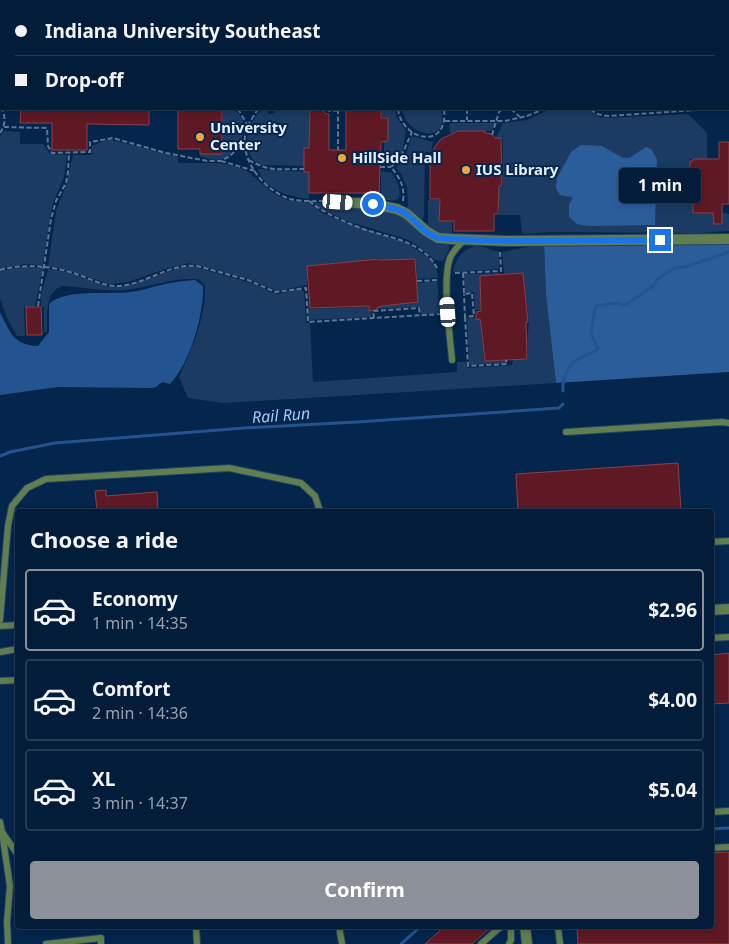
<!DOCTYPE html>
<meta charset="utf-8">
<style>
body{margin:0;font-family:"Noto Sans",sans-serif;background:#112944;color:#f1f3f6;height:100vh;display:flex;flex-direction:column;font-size:19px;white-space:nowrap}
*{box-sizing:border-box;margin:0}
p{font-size:16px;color:#97a1ae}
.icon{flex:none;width:28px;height:28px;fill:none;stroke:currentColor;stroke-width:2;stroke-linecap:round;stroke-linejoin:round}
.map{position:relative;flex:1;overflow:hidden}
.details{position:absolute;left:15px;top:509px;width:699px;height:420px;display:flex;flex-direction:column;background:#031c39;border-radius:5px;box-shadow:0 2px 8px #0003,0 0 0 1px #243a53}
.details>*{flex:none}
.banner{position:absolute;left:0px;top:0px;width:730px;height:110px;box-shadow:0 2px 8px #0003,0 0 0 1px #243a53;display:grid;align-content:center;height:110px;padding:0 15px;background:#031c39}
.end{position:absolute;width:22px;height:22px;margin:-11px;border:6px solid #1a73e8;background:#fff;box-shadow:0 0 0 2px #fff}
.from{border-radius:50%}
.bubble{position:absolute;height:35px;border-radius:5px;background:#031c39;box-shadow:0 2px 8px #0003,0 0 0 1px #243a53;font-size:16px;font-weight:700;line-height:35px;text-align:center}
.car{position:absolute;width:15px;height:30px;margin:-15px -8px;border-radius:6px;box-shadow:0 0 4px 1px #0007;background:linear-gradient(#fff 24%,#345 0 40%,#fff 0 76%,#345 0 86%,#fff 0)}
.banner b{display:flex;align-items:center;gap:18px;height:48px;font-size:19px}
.banner b+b{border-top:1px solid #243a53}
.banner i{width:12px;height:12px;background:#f1f3f6}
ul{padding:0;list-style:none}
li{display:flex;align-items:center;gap:15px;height:82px;margin:0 10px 8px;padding:0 5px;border:2px solid #243a53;border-radius:5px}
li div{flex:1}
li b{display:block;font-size:19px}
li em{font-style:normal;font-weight:700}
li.current{border-color:#8c9099}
li>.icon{width:45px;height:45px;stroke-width:1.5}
h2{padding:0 15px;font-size:22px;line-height:60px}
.cta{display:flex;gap:10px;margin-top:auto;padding:10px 15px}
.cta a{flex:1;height:58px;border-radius:5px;background:#8c9099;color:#fff;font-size:20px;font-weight:700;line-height:58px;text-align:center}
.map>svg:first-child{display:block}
.green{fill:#1b3b62}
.forest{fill:#2c5d9b}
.water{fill:#235491}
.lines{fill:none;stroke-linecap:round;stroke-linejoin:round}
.stream{stroke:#235491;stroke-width:3}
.building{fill:#5e1924;stroke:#8a4048}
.lane-casing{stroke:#234164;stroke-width:8}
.street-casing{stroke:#234164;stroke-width:12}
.path{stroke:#5e7693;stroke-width:2;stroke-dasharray:5 2.5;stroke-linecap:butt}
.lane{stroke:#607e4f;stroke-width:6}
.street{stroke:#607e4f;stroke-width:10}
.path-bridge{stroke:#5e7693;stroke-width:2;stroke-dasharray:5 2.5;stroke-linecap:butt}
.route{stroke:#1a73e8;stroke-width:6}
.poi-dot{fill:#eca93b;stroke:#04254c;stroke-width:2}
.labels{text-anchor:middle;stroke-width:4;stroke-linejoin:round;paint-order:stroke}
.poi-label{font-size:15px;font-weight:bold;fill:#e4eefb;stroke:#04254c;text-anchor:start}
.water-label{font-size:16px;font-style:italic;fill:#a2cafe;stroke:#04254c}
</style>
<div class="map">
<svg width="729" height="944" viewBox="0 0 729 944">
<rect width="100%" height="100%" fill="#04254c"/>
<!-- green -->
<g class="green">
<path d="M223,109l12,1c13,11 11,26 0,38 -3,4 -6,9 -12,11 -7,2 -16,0 -23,-3v-2h23z"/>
<path d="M262,109h5l1,5 7,-1 -1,-4h35v39h-5v18l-43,-1c-15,-5 -16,-25 -11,-39 2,-6 8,-12 12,-17z"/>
<path d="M382,109h13l1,7 10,15 -4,21 -8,10 -5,-1 -5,1v-20h4v-24l-6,-1z"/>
<path d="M402,109h39c10,36 -34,29 -39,0z"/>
<path d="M551,109h37l12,8 7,1 81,-4 19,19v26h-17l-1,36h3l1,17 20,1 1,11h8v-11l7,1v17l-29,2 -149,-1 -28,2 -1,-1 -2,-18h-21v-29h4v-48h-7l7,-15 24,-3z"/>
<path d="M451,123h43l1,1 -3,6 -3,1h-34l-1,2h-4l-1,-8z"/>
<path d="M4,131l16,1v12h23l7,10 17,1 -3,22 -11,26 -4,20 -6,42 -19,-1 -24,5v-133z"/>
<path d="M412,136l21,6 -2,10h-6l-1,65 -3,3 -13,-13 -1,-20 -6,-13 -5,-6 9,-12z"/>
<path d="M109,139l69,18v6h41l19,4 9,4 26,22 15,7 22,3 12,10 19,8 66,22 23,16 5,6 3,11 -1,2 -20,1 -1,-20 -36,1v-2l-34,5h-4v-1l-35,4v19l-31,6 -27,-12 -60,-16 -24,6 -37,13 -18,2 -43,-14 -19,-4 8,-55 10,-26 7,-30h18l1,-9z"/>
<path d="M258,169l51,3v27c-20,-2 -46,-10 -51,-30z"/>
<path d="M381,171l11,2c5,8 9,15 7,25 -6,4 -11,2 -18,1z"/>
<path d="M428,200h11v21l13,1v12l-12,-2 -12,-6z"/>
<path d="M314,203h24l27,7 18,1 14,3 6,3 22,20 7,3 17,4v5l-6,12 -8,-1 -20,-16 -9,-5 -59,-18 -27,-12z"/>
<path d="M544,244l2,51 10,88 -333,20 -35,-5 -9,-21c13,-29 27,-60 26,-91 -3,-3 -5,-7 -9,-7 -14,-2 -43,6 -58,9 -26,6 -50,-1 -76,-2 -18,6 -15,31 -15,46h-3v-25h-3v-11l7,-27 20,3 41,15 16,-1 55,-18 12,-2 59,17 22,10 5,1 22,-6 4,4 2,31h4l3,59 144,-10v-10h9l1,6 45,-3 1,-5 15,-1 -1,-17 2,-20 -6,-49 -19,1 -2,-22z"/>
<path d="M475,246c9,-1 14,5 24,5v18l-46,3c3,-14 8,-21 22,-26z"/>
<path d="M22,267l21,1 -8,38 -11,1 1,29h-8l-10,-18 -7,-19v-28z"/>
<path d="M499,273l1,1 -20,2v34h-5l-1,-18h-9l-1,-18z"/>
<path d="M437,281l3,32 -19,1 -1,-7 -42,2 -1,-2 6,-1 35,-4 -1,-19z"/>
<path d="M307,289l2,20 59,-2 1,4h2v6l-63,3z"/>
<path d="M467,318h9v2h4l4,41 21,-1v3l-36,2z"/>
</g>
<!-- forest -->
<g class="forest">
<path d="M581,145l21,1 21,12h6l17,-11 5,2 6,10 -2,66 -67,1 -11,-2 -8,-7v-13l3,-4v-3l-12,-2 -4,-7 1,-10 14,-26z"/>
<path d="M729,242v130l-173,11 -10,-88 -2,-51z"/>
</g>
<!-- water -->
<path class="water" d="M195,280l8,6c1,29 -13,77 -33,98l-8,-2 -6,5 -5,1 -93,-1 -58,8v-83c10,20 13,33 38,34l11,-14v-28c16,-16 59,-9 82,-12 10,-1 20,-5 30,-7 11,-3 23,-4 34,-5z"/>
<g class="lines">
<!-- stream -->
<g class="stream">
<path d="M563,391c-1,-13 5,-27 17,-33 8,-4 11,-3 18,-9 -2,-5 -6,-12 -7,-17 0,-2 4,-24 5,-26l18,-3 11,2 27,-18 7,-9 16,-10 10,-1 44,-15"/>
<path d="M0,456l10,-4 45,-9 189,-15 113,-6 202,-14 4,-4"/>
<path d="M711,829l18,-1"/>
<path d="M401,944l20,-18"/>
</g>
</g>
<!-- building -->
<g class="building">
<path d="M21,109h128v16l-62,-1v26h-35v-27h-32z"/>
<path d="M178,109h44v45h-22v-5h-22z"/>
<path d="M310,109h11l5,5h3v36h17v-41h35v9h7v23l-7,1 -2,51h-70v-21h-5v-24h5z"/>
<path d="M458,131h27v2l7,1 3,4h6l1,47 -3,1 -1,28h-4v17h-40v-10h-15l1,-22h-10v-44h3l1,-7 7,-9z"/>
<path d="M719,142h10v62h-7v20h-8l-1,-11h-20v-18h-3v-34h3v-2h26z"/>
<path d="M379,259l1,1 35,-1 3,43 -36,4 -5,1v3l-8,1v-5l-59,2 -3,-42z"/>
<path d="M523,273l5,49h-2l1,37 -42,2 -4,-36 -1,-6 -4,1v-8l5,-1 -1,-35z"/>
<path d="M26,307h15l1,28h-15z"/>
<path d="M678,463l3,48h-163l-2,-37z"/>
<path d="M106,490v6l51,-4 1,19h-61l-2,-20z"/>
<path d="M729,653v50l-18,1v-49z"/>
<path d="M729,852v92h-151l-1,-18h134v-73z"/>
<path d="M445,926h47l-20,18h-47z"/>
</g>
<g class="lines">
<defs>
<g id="lane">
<path d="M452,360c-2,-24 -10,-81 -2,-102 3,-7 9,-13 14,-18"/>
<path d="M566,432l156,-10 7,1"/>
<path d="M711,542l18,-1"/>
<path d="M0,620l8,-94 4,-20 15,-18 19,-9 183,-11 72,15 14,13 5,15"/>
<path d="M0,626l18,-1"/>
<path d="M711,638l18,-1"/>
<path d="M0,652l18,-3"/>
<path d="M0,681l18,-1"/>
<path d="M711,812l18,-1"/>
<path d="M0,822l2,10 16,23"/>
<path d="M2,832l8,54 -3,36 1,22"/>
<path d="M711,848l18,-1"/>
<path d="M196,926l1,18"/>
<path d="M339,926l3,18"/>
<path d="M558,926l2,18"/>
<path d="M46,944l55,-6v6"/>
<path d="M481,944l17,-15 5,-3"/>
<path d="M509,944l2,-4v-14"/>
</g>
<g id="street">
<path d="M34,0l2,1"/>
<path d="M267,1v-1"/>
<path d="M584,1v-1"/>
<path d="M339,202l34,2 24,5 10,5 19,17 12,7 13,1 56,2 222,-2"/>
<path d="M711,610l18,-1"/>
<path d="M525,926l2,18"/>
</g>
</defs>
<!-- lane casing -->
<use href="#lane" class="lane-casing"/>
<!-- street casing -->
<use href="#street" class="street-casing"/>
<!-- path -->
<g class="path">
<path d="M9,0l2,1"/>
<path d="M248,0v1"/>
<path d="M65,1v-1"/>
<path d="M125,1v-1"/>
<path d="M255,1l1,-1"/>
<path d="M414,1l2,-1"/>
<path d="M563,1h7"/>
<path d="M0,2l1,-2"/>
<path d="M0,20h1"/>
<path d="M0,105l1,2"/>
<path d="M238,109l10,17"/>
<path d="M258,109c-3,5 -7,11 -10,16 -13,30 14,65 42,74 12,3 26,2 39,2"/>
<path d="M338,109v41"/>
<path d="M398,109c4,32 51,42 46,0"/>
<path d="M467,109v11"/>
<path d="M511,109l9,8"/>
<path d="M591,109c5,6 10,6 18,7l102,-7"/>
<path d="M445,121h60l22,-5 17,-7"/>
<path d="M4,127l43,1 1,18 4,7 38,-1v-10l23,-4 53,15 41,8h14l9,-5 16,-16"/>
<path d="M0,133c5,-7 6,-16 2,-24"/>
<path d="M492,135l7,-23 3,-3"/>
<path d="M249,160c19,12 34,9 55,9"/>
<path d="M221,161l34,10"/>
<path d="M380,167h11"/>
<path d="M309,201c16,13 34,20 54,28 27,9 61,12 75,41"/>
<path d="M403,201c2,-14 -3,-23 -12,-34l9,-8 12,-27"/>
<path d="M0,270c26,-7 54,-4 79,5 12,4 25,11 37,11 28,0 52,-23 81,-20l51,14 27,12 31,-4 2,34 133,-8"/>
<path d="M455,273l46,-2 -1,-20"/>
<path d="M463,273l1,21 8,-1 2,23 -9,1 -1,-23"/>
<path d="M417,281l22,-1"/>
<path d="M38,306l13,-87 5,-18 10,-18 2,-11 1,-19"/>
<path d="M465,317l3,49 39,-2 -1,-4"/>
<path d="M374,318l-1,-7 46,-3 1,7"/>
</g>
<!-- lane -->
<use href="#lane" class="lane"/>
<!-- street -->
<use href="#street" class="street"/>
<!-- path-bridge -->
<path class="path-bridge" d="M326,109l4,2 16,-1"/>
</g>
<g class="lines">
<!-- route -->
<path class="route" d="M373,204l26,6 8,4 19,18 12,6 13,1 56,2 153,-1"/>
</g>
<!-- markers -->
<g class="poi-dot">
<circle cx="200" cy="137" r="5"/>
<circle cx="342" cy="158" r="5"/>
<circle cx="466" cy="170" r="5"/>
</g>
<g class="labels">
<!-- poi labels -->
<g class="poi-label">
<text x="210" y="133">University<tspan x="210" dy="17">Center</tspan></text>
<text x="352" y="163">HillSide Hall</text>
<text x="476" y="175">IUS Library</text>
</g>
<!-- water labels -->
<g class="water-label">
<text transform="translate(281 415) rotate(-4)" y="6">Rail Run</text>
</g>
</g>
</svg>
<i class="end from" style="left:373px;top:204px"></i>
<i class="end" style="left:660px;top:240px"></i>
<div class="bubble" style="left:619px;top:168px;width:82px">1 min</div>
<i class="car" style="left:338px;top:202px;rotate:94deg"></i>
<i class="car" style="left:448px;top:312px;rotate:356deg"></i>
<div class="banner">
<b><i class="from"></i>Indiana University Southeast</b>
<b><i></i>Drop-off</b>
</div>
<section class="details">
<h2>Choose a ride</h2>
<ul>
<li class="current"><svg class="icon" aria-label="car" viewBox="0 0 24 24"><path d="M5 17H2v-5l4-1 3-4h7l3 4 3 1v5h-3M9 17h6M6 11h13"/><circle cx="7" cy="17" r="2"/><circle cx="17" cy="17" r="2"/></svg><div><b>Economy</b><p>1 min · 14:35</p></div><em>$2.96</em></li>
<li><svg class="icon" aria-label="car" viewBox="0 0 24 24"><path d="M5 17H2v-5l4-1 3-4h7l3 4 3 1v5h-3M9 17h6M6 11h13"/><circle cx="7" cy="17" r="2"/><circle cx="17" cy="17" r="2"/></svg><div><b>Comfort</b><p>2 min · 14:36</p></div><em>$4.00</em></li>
<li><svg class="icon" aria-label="car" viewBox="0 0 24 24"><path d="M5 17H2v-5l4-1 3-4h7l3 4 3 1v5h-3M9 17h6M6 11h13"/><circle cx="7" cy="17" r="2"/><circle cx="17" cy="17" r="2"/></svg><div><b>XL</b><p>3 min · 14:37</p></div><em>$5.04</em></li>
</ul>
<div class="cta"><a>Confirm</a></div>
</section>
</div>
